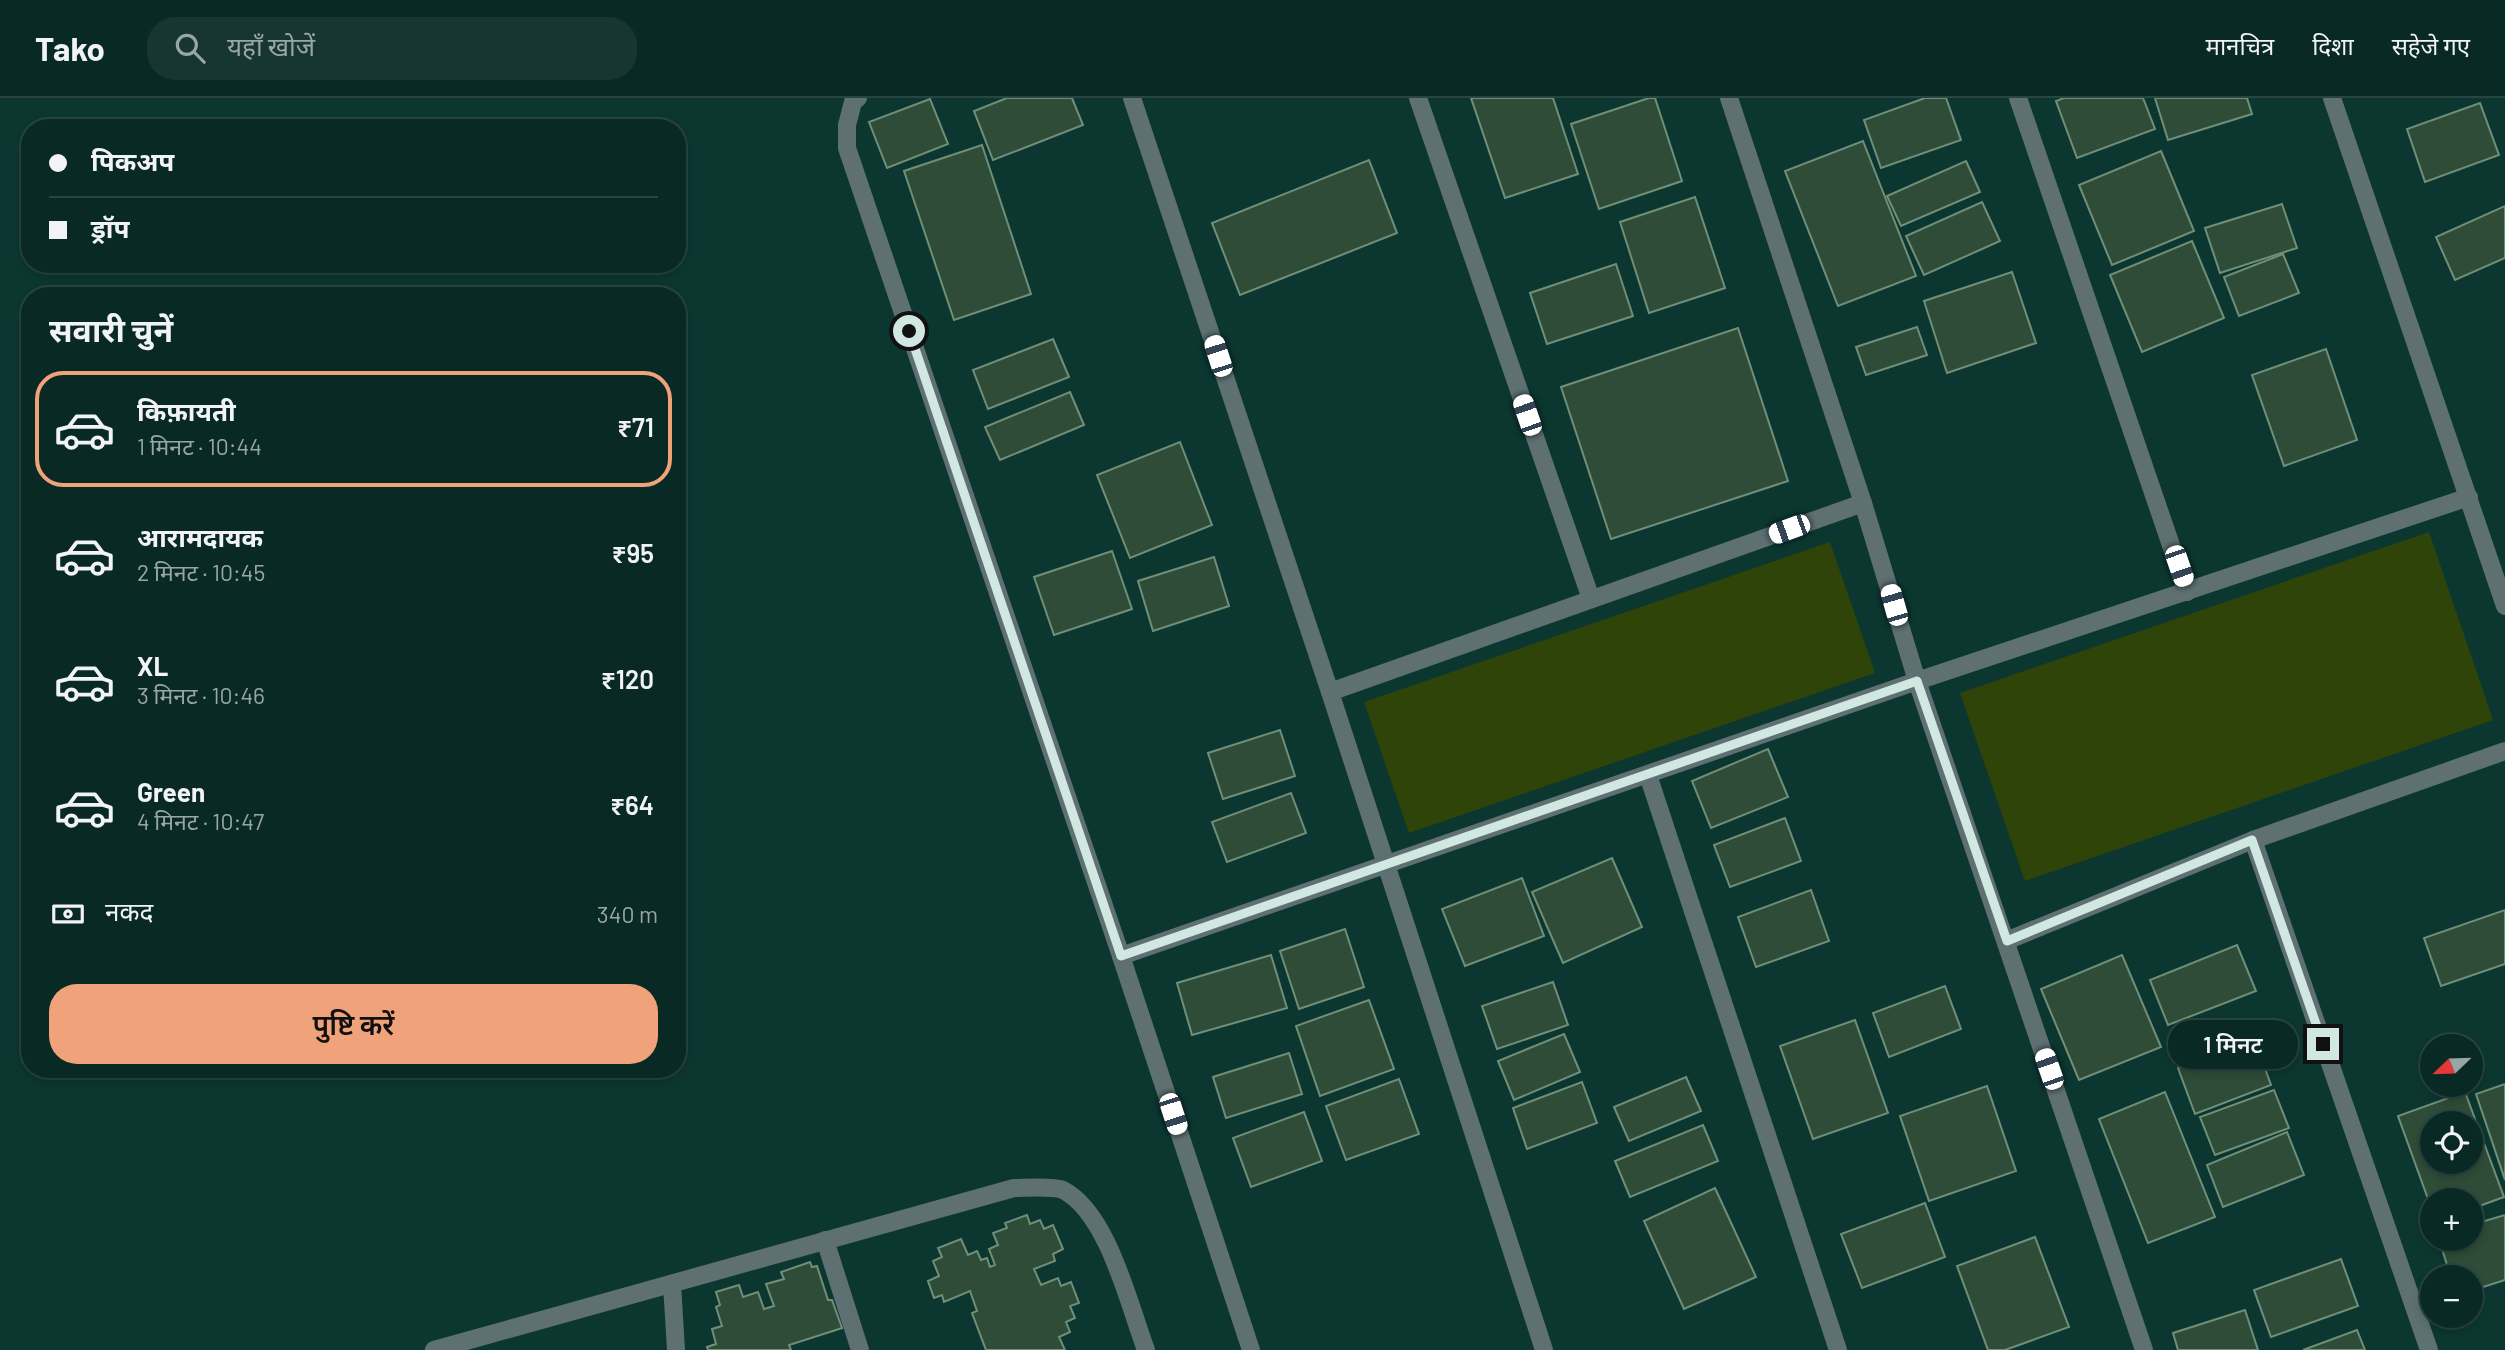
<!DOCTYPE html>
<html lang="hi">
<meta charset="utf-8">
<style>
body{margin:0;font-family:Barlow,"Noto Sans Devanagari",sans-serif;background:#173532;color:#f1f3f6;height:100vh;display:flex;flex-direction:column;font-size:26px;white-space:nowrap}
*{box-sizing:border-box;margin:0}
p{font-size:23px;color:#99a6a7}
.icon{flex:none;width:38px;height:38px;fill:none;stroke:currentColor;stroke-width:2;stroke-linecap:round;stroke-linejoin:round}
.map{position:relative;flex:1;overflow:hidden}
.side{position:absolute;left:21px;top:189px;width:665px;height:791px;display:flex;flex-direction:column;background:#092925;border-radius:28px;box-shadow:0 4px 10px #0003,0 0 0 2px #294542}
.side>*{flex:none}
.banner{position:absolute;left:21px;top:21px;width:665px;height:154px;border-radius:28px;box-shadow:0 4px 10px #0003,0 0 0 2px #294542;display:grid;align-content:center;height:154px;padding:0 28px;background:#092925}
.needle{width:46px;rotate:247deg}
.tools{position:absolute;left:2420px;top:936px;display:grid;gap:14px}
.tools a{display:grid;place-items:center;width:63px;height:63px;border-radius:50%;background:#092925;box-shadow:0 4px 10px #0003,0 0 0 2px #294542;font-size:35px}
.end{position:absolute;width:32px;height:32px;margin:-16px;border:9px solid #d1e7e2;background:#111;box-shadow:0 0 0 4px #111}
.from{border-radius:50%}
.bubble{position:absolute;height:49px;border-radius:24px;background:#092925;box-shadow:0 4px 10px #0003,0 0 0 2px #294542;font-size:23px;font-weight:600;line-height:49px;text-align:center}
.car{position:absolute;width:21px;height:42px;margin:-21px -10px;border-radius:9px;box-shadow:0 0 5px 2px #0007;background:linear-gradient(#fff 24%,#345 0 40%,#fff 0 76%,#345 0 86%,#fff 0)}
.banner b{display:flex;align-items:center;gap:24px;height:66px;font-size:26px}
.banner b+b{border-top:2px solid #294542}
.banner i{width:18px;height:18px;background:#f1f3f6}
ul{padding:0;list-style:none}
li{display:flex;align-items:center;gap:21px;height:116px;margin:0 14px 10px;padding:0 14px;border:4px solid transparent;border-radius:28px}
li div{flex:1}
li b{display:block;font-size:26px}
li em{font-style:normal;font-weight:600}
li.selected{border-color:#f0a27a}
li>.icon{width:63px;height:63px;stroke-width:1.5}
h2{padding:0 28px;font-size:32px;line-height:84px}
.pay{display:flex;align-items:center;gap:18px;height:77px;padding:0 28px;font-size:26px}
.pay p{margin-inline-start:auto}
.action{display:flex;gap:14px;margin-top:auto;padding:14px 28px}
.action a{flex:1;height:80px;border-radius:28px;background:#f0a27a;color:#111;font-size:28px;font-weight:600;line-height:80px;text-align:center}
header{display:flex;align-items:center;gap:42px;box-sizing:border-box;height:98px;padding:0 35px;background:#092925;border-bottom:2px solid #294542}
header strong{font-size:33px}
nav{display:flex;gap:38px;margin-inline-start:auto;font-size:24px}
.search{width:490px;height:63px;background:#173532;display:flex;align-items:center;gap:18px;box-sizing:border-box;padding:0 24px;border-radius:28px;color:#99a6a7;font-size:26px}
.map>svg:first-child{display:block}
.green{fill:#2f4408}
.building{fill:#2f4c38;stroke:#708f79;stroke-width:2;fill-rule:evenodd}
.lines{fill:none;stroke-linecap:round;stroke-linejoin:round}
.minor{stroke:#5e7072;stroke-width:18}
.route{stroke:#d1e7e2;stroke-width:9}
</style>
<header>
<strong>Tako</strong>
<div class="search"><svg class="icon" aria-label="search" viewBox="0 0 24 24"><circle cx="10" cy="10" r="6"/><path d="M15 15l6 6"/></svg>यहाँ खोजें</div>
<nav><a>मानचित्र</a><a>दिशा</a><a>सहेजे गए</a></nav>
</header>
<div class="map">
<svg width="2505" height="1252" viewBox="0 0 2505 1252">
<rect width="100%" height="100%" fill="#0c3731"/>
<!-- green -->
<g class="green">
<path d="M2429,434l64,188 -468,161 -65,-188z"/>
<path d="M1830,444l45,131 -466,160 -45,-131z"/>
</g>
<!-- building -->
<g class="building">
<path d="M1007,0h65l11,27 -90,35 -19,-49z"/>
<path d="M1471,0h82l25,76 -73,24z"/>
<path d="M1649,0h6l27,83 -83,28 -28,-85z"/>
<path d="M1925,0h21l15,42 -80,28 -17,-48z"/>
<path d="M2064,0h79l12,31 -78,29 -21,-57z"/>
<path d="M2155,0h92l5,16 -84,26z"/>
<path d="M930,1l18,45 -61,24 -18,-46z"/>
<path d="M2480,5l19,52 -74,27 -18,-53z"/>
<path d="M1863,43l53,135 -78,30 -53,-135z"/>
<path d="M982,47l49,149 -77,26 -50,-149z"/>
<path d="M2161,53l33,80 -82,34 -33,-80z"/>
<path d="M1369,62l28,73 -157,62 -28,-72z"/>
<path d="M1966,63l14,31 -79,34 -14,-30z"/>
<path d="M1695,99l30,91 -76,25 -29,-91z"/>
<path d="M1982,104l18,39 -76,34 -18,-39z"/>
<path d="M2282,106l15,44 -77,25 -15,-45z"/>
<path d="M2505,108v52l-50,22 -19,-43z"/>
<path d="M2192,143l32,77 -82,34 -32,-77z"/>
<path d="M2283,156l16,39 -60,23 -15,-39z"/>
<path d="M1616,166l17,52 -86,28 -17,-51z"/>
<path d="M2012,174l24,71 -89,30 -23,-72z"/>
<path d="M1917,229l10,28 -61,20 -10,-28z"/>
<path d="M1738,230l50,153 -177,58 -50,-152z"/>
<path d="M1053,241l16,38 -81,32 -15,-39z"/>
<path d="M2326,251l31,91 -73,26 -32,-91z"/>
<path d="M1070,294l14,33 -84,35 -15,-33z"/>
<path d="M1180,344l32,83 -82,33 -33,-83z"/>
<path d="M1112,453l20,58 -78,26 -20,-58z"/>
<path d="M1214,459l15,49 -76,25 -15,-50z"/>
<path d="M1280,632l15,46 -72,23 -15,-46z"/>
<path d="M1768,651l20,48 -77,31 -19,-47z"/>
<path d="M1291,695l15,40 -79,29 -15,-40z"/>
<path d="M1785,720l16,43 -71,26 -16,-42z"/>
<path d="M1612,760l30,69 -79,36 -31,-71z"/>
<path d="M1522,780l22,58 -79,30 -23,-57z"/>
<path d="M1811,792l18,51 -73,26 -18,-50z"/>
<path d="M2505,812v54l-64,22 -17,-48z"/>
<path d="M1345,831l19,58 -65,22 -19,-58z"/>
<path d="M2237,847l19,46 -88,34 -18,-45z"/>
<path d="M1271,857l16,53 -95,27 -15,-52z"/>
<path d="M2122,857l39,92 -82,33 -38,-91z"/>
<path d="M1553,884l15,43 -71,24 -15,-43z"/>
<path d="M1945,888l16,43 -72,28 -16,-44z"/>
<path d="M1369,902l25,69 -74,27 -24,-70z"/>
<path d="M1855,922l33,93 -75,26 -33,-93z"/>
<path d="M1564,936l16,38 -66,28 -16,-39z"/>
<path d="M2254,940l17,47 -76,29 -17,-46z"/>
<path d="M1289,955l13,41 -76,24 -13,-41z"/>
<path d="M1686,979l15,34 -72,30 -15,-34z"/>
<path d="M1399,981l20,55 -73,26 -20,-54z"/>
<path d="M1582,984l15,41 -70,26 -14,-41z"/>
<path d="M2505,986v96l-29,-86z"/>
<path d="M1987,988l29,85 -87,30 -29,-85z"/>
<path d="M2274,992l15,38 -74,27 -15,-38z"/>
<path d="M2165,994l50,125 -67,26 -49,-124z"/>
<path d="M2465,994l39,105 -33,12v-9h-39v10l-34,-94zM2432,1026h39v38h-39z"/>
<path d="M1304,1014l18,49 -71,26 -18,-49z"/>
<path d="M1703,1027l15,36 -88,36 -15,-36z"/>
<path d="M2287,1034l17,43 -81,32 -16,-42z"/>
<path d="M1715,1090l41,89 -72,32 -40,-88z"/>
<path d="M1925,1105l20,54 -83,31 -21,-54z"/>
<path d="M1027,1117l3,9 10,-4 4,9 9,-4 10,24 -10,5 2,7 -21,8 7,16 17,-7 3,8 10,-4 8,21 -9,3 5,12 -9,4 4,10 -11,5 6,13h-79l-14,-37 5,-2 -7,-20 -26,11 -2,-7 -8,3 -6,-17 11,-5 -6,-15 9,-4 -4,-9 23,-9 7,16 9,-4 4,9 6,-2 3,9 5,-2 -6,-16 9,-4 -5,-12 14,-5 -2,-5z"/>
<path d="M2505,1117v65l-34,11v-13h-20l-12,-39h32v-14z"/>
<path d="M2035,1139l34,90 -64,23h-17l-31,-84z"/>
<path d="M2341,1161l17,47 -87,31 -17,-47z"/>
<path d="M810,1164l2,5 5,-1 11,34h4l10,28 -53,17 2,5h-83l-1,-3 9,-3 -4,-15 10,-3 -6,-19 4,-2 -4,-13 23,-7 4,12 15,-5 6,17 10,-3 -8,-22 18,-5 -3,-7z"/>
<path d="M2245,1212l13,40h-80l-5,-17z"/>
<path d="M2357,1232l8,20h-62z"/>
</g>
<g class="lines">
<!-- minor -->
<g class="minor">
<path d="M858,0l-5,4 -6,23v23l274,808 130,394"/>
<path d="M1132,0l198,594 214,658"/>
<path d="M1418,0l173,501"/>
<path d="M1729,0l134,405 54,178 227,669"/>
<path d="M2018,0l169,494"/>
<path d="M2332,0l173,508"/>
<path d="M1330,594l533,-189"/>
<path d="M1648,677l190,575"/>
<path d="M2253,742l176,510"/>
<path d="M2006,843l247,-101 252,-89"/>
<path d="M1121,858l796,-275 552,-184"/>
<path d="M825,1142l35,110"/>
<path d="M672,1186l4,66"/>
<path d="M434,1252l580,-162c12,0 39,-2 49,2 45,23 66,115 83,160"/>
</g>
</g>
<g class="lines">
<!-- route -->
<path class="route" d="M909,233l212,625 796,-275 90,260 245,-101 71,204"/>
</g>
</svg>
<div class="tools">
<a><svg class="needle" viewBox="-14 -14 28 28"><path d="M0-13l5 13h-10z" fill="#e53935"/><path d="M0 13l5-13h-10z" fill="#99a6a7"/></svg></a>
<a><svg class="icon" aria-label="locate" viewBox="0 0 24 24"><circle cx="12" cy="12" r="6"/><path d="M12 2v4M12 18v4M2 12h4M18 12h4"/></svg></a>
<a>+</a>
<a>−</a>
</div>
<i class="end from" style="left:909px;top:233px"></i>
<i class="end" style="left:2323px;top:946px"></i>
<div class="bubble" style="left:2168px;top:922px;width:130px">1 मिनट</div>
<i class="car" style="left:1218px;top:258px;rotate:342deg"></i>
<i class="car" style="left:1527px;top:317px;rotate:341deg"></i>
<i class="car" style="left:1789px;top:431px;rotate:250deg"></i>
<i class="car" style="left:2179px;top:468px;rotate:161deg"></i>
<i class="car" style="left:1894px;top:507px;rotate:344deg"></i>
<i class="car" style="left:2049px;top:971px;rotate:341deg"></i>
<i class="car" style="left:1173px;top:1016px;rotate:162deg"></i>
<div class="banner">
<b><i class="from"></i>पिकअप</b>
<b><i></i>ड्रॉप</b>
</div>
<section class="side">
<h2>सवारी चुनें</h2>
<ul>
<li class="selected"><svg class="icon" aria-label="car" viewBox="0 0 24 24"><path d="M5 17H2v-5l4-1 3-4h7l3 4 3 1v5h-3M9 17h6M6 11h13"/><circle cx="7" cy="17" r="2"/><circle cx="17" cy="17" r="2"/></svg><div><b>किफ़ायती</b><p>1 मिनट · 10:44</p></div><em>₹71</em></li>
<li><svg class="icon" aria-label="car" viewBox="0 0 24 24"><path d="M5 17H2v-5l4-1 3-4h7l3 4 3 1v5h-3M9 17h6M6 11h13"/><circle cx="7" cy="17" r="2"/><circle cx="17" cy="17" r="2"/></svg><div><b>आरामदायक</b><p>2 मिनट · 10:45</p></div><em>₹95</em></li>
<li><svg class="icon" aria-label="car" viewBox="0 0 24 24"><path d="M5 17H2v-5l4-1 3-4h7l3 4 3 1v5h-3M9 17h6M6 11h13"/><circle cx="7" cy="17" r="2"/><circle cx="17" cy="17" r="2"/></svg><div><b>XL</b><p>3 मिनट · 10:46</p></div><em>₹120</em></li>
<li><svg class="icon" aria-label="car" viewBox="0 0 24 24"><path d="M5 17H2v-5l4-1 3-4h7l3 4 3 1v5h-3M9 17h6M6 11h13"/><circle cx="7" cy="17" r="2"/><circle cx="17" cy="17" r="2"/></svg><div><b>Green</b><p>4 मिनट · 10:47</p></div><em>₹64</em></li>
</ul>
<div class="pay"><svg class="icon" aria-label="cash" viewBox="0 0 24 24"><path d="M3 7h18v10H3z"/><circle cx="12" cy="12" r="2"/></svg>नकद<p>340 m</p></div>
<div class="action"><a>पुष्टि करें</a></div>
</section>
</div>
